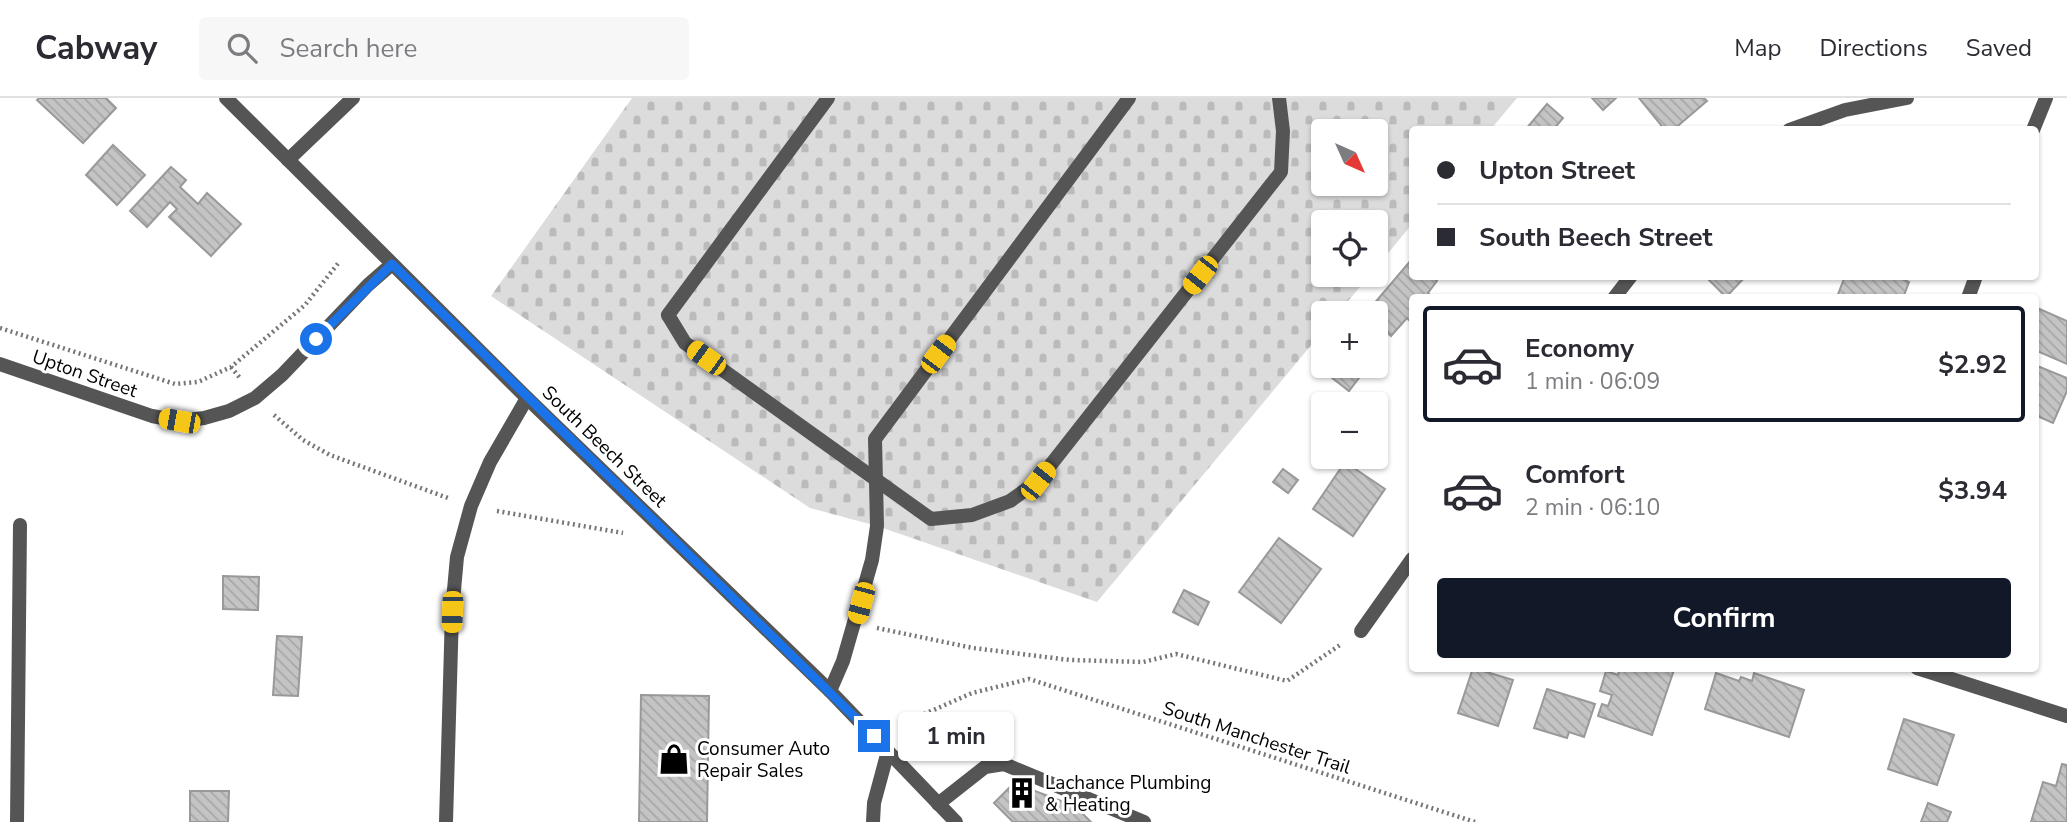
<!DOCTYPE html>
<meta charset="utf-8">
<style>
body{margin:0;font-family:"Nunito Sans",sans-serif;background:#f7f7f7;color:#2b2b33;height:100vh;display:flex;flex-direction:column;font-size:26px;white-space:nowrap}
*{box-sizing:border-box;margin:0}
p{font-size:23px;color:#7c7c81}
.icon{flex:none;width:38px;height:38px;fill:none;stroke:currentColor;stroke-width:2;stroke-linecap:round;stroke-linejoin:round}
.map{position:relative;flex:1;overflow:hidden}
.sheet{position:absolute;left:1409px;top:196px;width:630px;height:378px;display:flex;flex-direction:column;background:#fff;border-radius:7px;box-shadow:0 2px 5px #0004}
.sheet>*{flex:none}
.hud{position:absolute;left:1409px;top:28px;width:630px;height:154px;border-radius:7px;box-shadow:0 2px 5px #0004;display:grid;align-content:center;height:154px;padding:0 28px;background:#fff}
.needle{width:46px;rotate:135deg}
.buttons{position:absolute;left:1311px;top:21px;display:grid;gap:14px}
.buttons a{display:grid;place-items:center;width:77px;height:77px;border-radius:7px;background:#fff;box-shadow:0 2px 5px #0004;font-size:35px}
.end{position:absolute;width:32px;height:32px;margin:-16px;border:9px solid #1a73e8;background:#fff;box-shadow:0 0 0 4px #fff}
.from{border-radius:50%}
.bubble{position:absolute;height:49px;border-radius:7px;background:#fff;box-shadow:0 2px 5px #0004;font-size:23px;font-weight:700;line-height:49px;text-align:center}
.car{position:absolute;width:21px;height:42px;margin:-21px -10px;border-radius:9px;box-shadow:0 0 5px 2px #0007;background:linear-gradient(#f5c518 24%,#345 0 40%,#f5c518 0 76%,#345 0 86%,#f5c518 0)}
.hud b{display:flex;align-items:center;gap:24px;height:66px;font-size:26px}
.hud b+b{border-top:2px solid #e1e1e2}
.hud i{width:18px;height:18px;background:#2b2b33}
ul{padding:12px 0 0;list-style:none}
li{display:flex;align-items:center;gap:21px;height:116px;margin:0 14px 10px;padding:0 14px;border:4px solid transparent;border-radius:7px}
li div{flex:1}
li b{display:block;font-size:26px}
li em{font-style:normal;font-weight:700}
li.selected{border-color:#111827}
li>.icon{width:63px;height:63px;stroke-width:1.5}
.button{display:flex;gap:14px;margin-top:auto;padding:14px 28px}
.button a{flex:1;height:80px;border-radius:7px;background:#111827;color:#fff;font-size:28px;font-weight:700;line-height:80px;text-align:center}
header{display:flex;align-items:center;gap:42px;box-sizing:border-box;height:98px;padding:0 35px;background:#fff;border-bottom:2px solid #e1e1e2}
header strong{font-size:33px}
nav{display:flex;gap:38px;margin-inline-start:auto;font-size:24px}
.search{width:490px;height:63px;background:#f7f7f7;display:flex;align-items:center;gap:18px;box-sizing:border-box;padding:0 24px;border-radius:7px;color:#7c7c81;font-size:26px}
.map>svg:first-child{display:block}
.cemetery{fill:url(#cemetery-stones);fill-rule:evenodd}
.building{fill:url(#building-back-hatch);stroke:#999;stroke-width:2}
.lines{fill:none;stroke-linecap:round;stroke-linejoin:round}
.path{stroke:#777;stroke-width:4.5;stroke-dasharray:2 3.5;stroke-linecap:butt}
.service{stroke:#555;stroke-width:14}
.minor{stroke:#555;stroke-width:14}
.tertiary{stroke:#555;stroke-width:14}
.route{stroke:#1a73e8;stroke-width:9}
.labels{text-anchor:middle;stroke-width:6;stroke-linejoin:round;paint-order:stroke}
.street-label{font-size:19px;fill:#000;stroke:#fff}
.poi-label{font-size:19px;fill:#000;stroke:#fff;text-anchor:start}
</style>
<header>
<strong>Cabway</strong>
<div class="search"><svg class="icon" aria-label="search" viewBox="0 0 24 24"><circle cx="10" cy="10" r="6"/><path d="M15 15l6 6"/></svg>Search here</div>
<nav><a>Map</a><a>Directions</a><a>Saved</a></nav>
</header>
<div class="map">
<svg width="2067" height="724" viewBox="0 0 2067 724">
<defs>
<pattern id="cemetery-stones" width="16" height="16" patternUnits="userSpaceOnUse" patternTransform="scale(1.75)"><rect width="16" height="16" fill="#dcdcdc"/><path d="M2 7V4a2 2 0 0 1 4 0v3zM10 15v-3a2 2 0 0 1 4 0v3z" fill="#bbb"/></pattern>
<pattern id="building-back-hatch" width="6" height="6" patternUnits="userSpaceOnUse" patternTransform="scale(1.75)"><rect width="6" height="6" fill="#c4c4c4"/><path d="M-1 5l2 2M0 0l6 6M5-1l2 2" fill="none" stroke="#a7a7a7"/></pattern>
</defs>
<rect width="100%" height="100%" fill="#fff"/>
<!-- cemetery -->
<path class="cemetery" d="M632,0h885l-26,31 -79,1v94l-36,44v-46h-53v53h47l-32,38h-15v18l-226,271 -220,-76 -67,-18 -319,-212zM1323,33h53v53h-53z"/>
<!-- building -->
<g class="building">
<path d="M39,0h67l10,10 -33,35 -46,-43z"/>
<path d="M1592,0h24l-13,12z"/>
<path d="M1639,0h65l3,3 -34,29h-8z"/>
<path d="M1547,6l16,14 -10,12h-28z"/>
<path d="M113,47l32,30 -28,30 -31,-30z"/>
<path d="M171,69l15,13 -6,7 18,17 9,-11 34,31 -30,32 -42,-39 8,-8 -7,-7 -23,25 -17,-16z"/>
<path d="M1412,161v17h19l6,5 -9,12 5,5h-21v25l-5,-5 -16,18 -15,-14v-9h-10z"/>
<path d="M1705,178h41l-20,21z"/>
<path d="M1845,178h51l13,6 -6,16 -66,-1z"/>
<path d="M2035,209l32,14v43l-32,-14z"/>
<path d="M1323,252v16h45l-19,25 -36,-28z"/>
<path d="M2035,267l32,13v13l-14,32 -18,-8z"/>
<path d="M1345,364l40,27 -32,47 -40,-27z"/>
<path d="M1283,371l15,11 -10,13 -15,-11z"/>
<path d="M1279,440l42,31 -40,54 -42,-31z"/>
<path d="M223,478l36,1 -1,33 -35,-1z"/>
<path d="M1184,492l25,12 -11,23 -25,-13z"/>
<path d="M277,538l25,1 -4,59 -25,-1z"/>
<path d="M1473,570l40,12 -15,46 -40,-13z"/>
<path d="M1620,570l54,2 -22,65 -54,-19 4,-12 6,2 4,-11 -12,-4 6,-20 12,4z"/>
<path d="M1716,575l23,8 2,-4 11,4 2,-8 50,17 -15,47 -84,-28z"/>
<path d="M1547,591l48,15 -11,33 -15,-5 -2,6 -33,-10z"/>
<path d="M641,597l68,1 -2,126h-68z"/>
<path d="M1904,621l50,16 -17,50 -49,-16z"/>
<path d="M2062,666l5,1v57h-36l12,-40 13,4z"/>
<path d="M1014,685l61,23 16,16h-78l-19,-19z"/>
<path d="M190,693h39l-1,31h-38z"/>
<path d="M1928,705l23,9 -4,10h-26z"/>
</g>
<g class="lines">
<!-- path -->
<g class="path">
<path d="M0,230l175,56 23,-2 33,-15 74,-62 35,-44"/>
<path d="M231,269l9,11"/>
<path d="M274,317l29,25 27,15 118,43"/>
<path d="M497,413l126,22"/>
<path d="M877,530l96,20 97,12 73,2 33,-8 111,27 53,-36"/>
<path d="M904,625l68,-30 57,-14 446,143"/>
</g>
<!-- service -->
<g class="service">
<path d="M828,0l-160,217 17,28 246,176 41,-4 38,-14 28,-20 243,-309 2,-41 -4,-33"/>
<path d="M288,62l65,-62"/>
<path d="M830,593l13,-30 29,-101 5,-34 -2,-87 254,-341"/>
<path d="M938,706l47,-37 19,-3 140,58"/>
</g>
<!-- minor -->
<g class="minor">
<path d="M1789,32l56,-20 62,-12"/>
<path d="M2033,32l13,-32"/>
<path d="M1614,200l17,-22"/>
<path d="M1968,200l8,-22"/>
<path d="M0,266l152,52 27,5 25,-3 25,-7 26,-13 27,-23 86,-90 24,-21"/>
<path d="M1361,533l51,-72"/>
<path d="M1917,570l150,48"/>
<path d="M17,724l3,-297"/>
<path d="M446,724l6,-210 5,-55 14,-51 19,-44 37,-64"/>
<path d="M873,724l1,-19 14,-52"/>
</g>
<!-- tertiary -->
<path class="tertiary" d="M226,0l301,300 303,293 126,131"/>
</g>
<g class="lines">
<!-- route -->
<path class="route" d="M316,241l76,-75 482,472"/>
</g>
<!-- icons -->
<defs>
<symbol id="shop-bare" viewBox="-9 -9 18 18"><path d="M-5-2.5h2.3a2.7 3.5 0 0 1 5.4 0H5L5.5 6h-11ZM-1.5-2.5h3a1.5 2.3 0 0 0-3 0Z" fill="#000" stroke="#fff" stroke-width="2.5" paint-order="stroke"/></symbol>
<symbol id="building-bare" viewBox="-9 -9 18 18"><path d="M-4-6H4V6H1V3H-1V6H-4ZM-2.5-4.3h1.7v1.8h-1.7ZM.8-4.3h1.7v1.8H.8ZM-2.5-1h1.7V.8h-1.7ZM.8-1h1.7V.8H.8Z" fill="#000" stroke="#fff" stroke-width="2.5" paint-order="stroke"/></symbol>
</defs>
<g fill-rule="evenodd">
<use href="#shop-bare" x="652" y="639" width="44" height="44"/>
<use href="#building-bare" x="1000" y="673" width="44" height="44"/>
</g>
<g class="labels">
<!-- street labels -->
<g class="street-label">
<text transform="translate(85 275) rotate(19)" y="7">Upton Street</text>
<text transform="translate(605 348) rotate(44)" y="7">South Beech Street</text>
<text transform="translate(1257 639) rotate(18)" y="7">South Manchester Trail</text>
</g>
<!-- poi labels -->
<g class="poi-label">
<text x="697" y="657">Consumer Auto<tspan x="697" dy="22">Repair Sales</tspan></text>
<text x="1045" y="691">Lachance Plumbing<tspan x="1045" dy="22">&amp; Heating</tspan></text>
</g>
</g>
</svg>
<div class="buttons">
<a><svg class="needle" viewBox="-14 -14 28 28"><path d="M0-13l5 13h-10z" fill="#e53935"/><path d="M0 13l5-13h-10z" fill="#7c7c81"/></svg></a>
<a><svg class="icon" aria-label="locate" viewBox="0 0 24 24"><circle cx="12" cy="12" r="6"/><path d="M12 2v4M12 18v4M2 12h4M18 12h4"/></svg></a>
<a>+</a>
<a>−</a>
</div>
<i class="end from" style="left:316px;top:241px"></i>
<i class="end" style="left:874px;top:638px"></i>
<div class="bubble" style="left:898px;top:614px;width:116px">1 min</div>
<i class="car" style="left:1200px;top:177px;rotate:218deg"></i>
<i class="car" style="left:938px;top:256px;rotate:37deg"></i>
<i class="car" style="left:706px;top:260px;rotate:306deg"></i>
<i class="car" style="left:179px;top:323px;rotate:280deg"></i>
<i class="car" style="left:1038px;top:383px;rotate:38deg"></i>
<i class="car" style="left:861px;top:505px;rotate:195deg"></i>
<i class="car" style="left:452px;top:514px;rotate:182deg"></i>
<div class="hud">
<b><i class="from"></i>Upton Street</b>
<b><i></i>South Beech Street</b>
</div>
<section class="sheet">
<ul>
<li class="selected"><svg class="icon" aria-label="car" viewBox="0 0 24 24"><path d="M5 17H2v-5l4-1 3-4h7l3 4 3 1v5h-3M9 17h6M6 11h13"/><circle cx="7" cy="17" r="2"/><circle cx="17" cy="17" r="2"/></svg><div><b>Economy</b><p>1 min · 06:09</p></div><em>$2.92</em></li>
<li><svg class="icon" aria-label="car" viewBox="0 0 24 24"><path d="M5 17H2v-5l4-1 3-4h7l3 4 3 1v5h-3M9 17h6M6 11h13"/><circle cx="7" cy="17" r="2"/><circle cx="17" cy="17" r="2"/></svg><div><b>Comfort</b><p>2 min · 06:10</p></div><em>$3.94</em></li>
</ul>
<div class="button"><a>Confirm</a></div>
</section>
</div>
